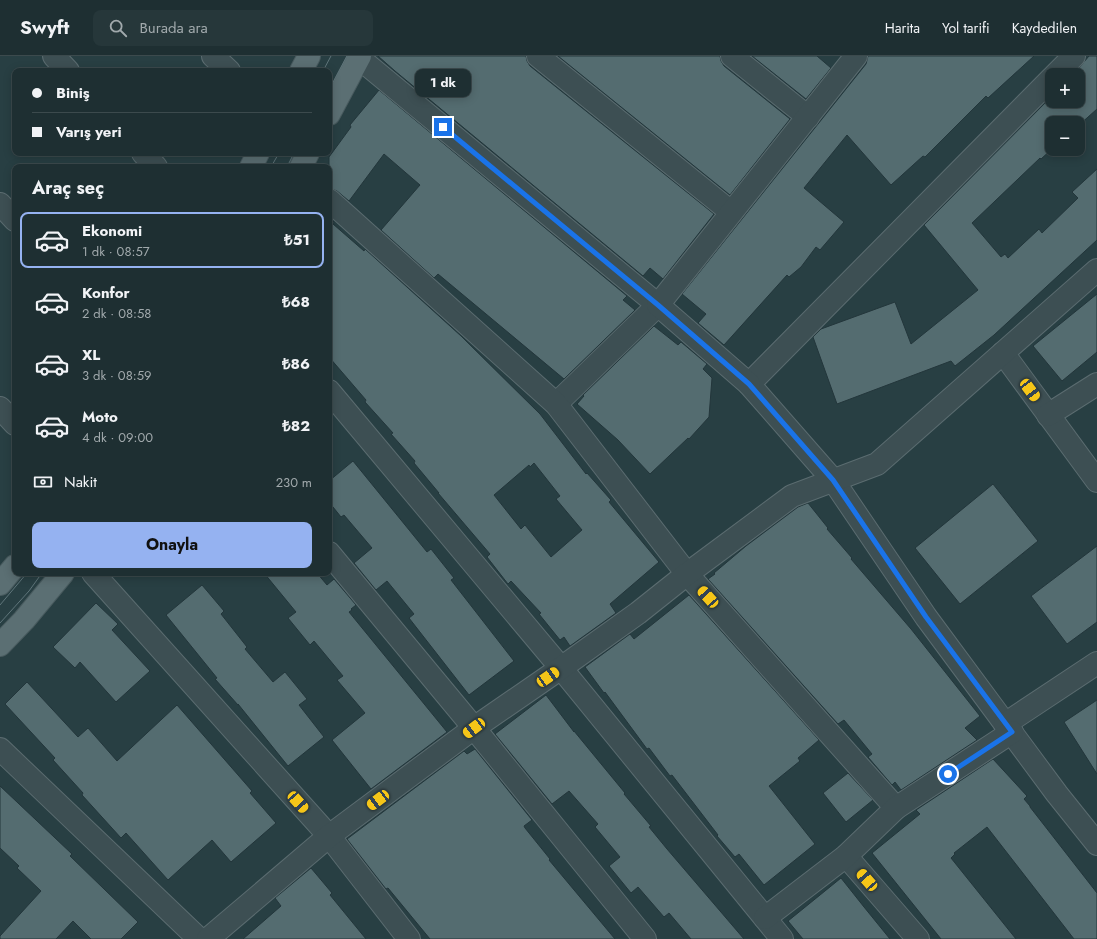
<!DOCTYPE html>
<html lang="tr">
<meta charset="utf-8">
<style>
body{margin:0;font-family:Jost,sans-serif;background:#26373a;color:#f1f3f6;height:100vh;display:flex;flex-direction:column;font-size:15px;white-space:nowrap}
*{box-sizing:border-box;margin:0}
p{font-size:13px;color:#a1a9ac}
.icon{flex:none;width:22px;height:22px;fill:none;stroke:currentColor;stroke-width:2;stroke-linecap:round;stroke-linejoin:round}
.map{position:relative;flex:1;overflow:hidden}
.details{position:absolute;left:12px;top:108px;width:320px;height:412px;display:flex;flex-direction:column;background:#1e2f32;border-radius:8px;box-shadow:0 2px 10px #0003,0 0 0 1px #3c4a4d}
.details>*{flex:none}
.guide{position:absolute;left:12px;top:12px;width:320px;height:88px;border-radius:8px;box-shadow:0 2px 10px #0003,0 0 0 1px #3c4a4d;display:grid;align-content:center;height:88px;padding:0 20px;background:#1e2f32}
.buttons{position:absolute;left:1045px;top:12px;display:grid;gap:8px}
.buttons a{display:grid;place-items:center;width:40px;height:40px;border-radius:8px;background:#1e2f32;box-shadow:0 2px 10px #0003,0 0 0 1px #3c4a4d;font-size:20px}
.end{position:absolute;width:18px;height:18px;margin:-9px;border:5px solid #1a73e8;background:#fff;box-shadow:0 0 0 2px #fff}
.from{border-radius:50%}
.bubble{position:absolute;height:28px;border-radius:8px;background:#1e2f32;box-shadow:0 2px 10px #0003,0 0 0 1px #3c4a4d;font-size:13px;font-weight:700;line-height:28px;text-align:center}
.car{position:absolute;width:12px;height:24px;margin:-12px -6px;border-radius:5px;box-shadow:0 0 3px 1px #0007;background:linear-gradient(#f5c518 24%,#345 0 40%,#f5c518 0 76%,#345 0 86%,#f5c518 0)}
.guide b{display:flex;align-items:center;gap:14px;height:38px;font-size:15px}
.guide b+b{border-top:1px solid #3c4a4d}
.guide i{width:10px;height:10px;background:#f1f3f6}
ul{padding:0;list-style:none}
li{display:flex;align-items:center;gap:12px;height:56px;margin:0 8px 6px;padding:0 12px;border:2px solid transparent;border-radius:8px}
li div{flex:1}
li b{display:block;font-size:15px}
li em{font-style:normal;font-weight:700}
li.active{border-color:#95b2f1}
li>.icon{width:36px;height:36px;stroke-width:1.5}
h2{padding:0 20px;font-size:18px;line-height:48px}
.pay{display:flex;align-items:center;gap:10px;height:44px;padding:0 20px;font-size:15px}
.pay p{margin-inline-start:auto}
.cta{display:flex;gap:8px;margin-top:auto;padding:8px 20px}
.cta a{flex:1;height:46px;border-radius:8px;background:#95b2f1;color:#111;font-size:16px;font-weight:700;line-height:46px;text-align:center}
header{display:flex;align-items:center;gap:24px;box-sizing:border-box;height:56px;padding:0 20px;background:#1e2f32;border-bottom:1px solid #3c4a4d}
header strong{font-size:19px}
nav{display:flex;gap:22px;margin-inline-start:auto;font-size:14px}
.search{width:280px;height:36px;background:#26373a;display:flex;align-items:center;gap:10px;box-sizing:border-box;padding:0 14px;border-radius:8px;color:#a1a9ac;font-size:15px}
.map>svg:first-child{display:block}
.building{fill:#546c70;stroke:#23363b;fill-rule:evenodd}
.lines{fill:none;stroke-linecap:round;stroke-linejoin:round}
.street-casing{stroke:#5b6c70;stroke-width:24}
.primary-casing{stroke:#495b5f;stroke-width:24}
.street{stroke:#3d4f53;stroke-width:22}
.primary{stroke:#5b6f73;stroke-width:22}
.tram{stroke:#5f757a;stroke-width:1}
.route{stroke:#1a73e8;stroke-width:5}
</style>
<header>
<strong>Swyft</strong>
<div class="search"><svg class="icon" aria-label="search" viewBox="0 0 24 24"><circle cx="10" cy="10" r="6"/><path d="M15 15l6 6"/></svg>Burada ara</div>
<nav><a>Harita</a><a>Yol tarifi</a><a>Kaydedilen</a></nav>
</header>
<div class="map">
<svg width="1097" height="883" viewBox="0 0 1097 883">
<rect width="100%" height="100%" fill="#283f43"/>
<!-- building -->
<g class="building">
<path d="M378,0h148l1,5 3,5 184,148 -51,65 -13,-11 -7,8 -248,-205z"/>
<path d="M558,0h162l1,5 3,5 66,53 -60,76z"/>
<path d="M752,0h65l14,12 -25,31z"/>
<path d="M868,0h166l-46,42 -2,-2 -61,61 -2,-1 -32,29 -44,-50 -43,53 40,34 -24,28 -4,-3 -15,20 -12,10 -2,-2 -63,70 -26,-22 8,-9 -24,-20 184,-230z"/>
<path d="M1089,0h8v53l-19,17v-3h-26v26l-11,10 -1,-1 -68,65 29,34 4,-3 3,4 31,-29 3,4 36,-35 -6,-6 25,-23v71l-103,95 -39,31 -4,-5 -114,43 -24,-67 8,-8 74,-27 16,42 67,-54 -54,-65 128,-129v5h26v-26h-5z"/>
<path d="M379,34l248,206 -4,4 12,10 -71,69 -126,-105 -4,4 -53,-48 39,-45 -36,-31 -35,47 -12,-10 -8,-3v-31l22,-30 -1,-2z"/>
<path d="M329,161l5,5 -1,2 31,27 1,-2 96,87 79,78 46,60 1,-1 24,27 -2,2 50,60 -49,42 6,9 -46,33 -6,-9 -4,3 -21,-26 2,-1 -30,-32 -3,3 -21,-27 3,-3 -52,-61h1l-25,-30 1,-2 -24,-27 2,-1 -28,-31 1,-2 -37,-43zM534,407l26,33 -4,3 26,31 -31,27 -26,-32 -4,4 -27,-34 35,-30 1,2z"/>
<path d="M1097,238v58l-35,29 -29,-35z"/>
<path d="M654,270l24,19 3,-3 26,22 -4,5 9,9 -3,39 -20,22 -1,-1 -38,36 -32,-34 -41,-36 7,-8 -1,-1z"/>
<path d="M353,405l74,91 4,-3 23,29 -3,2 63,81 -45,34 -60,-77 5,-4 -27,-33 -11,9 -22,-27 18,-15 -28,-33 -3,2 -12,-15v-21z"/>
<path d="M993,428l45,57 -78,63 -45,-56z"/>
<path d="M808,447l20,25 -1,1 25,29 -1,1 60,70 69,87 -15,12 12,12 -76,50 -6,-8 -3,3 -24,-28 4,-3 -28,-34 -6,4 -130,-145 7,-5 -1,-1 32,-27 52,-39z"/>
<path d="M1097,490v76l-30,22 -36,-48z"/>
<path d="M264,517h53l10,12 7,-6 22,26 -5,4 1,1 -3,2 98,120 -76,57 -39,-49 33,-27 -28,-33 6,-4 -29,-35 -4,4 -22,-27 8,-6z"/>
<path d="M202,529l22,26 -3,3 26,33 -2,2 28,33 12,-10 22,27 -8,6 25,32 -36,29 -50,-62v1l-23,-26 2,-1 -51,-63z"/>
<path d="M689,539l130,145 -21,18 2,3 -31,25 46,58 -51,41 -25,-31 -4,3 -18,-21 1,-1 -46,-60 -2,1 -21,-28 -2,1 -42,-57 -1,1 -19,-26 45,-33 4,5z"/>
<path d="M96,547l22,21 -6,6 38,41 -34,31 -36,-40 -5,6 -22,-21z"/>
<path d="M27,626l51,55 10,-9 29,33 60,-56 75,86 -2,2 26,30 -45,39 -19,-22 -44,40 -42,-47 -5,5 -39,-43 1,-2 -30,-33 2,-2 -50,-54z"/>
<path d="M546,639l28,37v-1l51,62 -1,1 27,32 -2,1 18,22 77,90h-53l-22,-26 -5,4 -26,-30 -7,6 -22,-27 11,-9 -25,-30 3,-3 -29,-33 -17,13 -57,-70z"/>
<path d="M1097,644v74l-33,-52z"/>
<path d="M475,693l57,71 -8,6 1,2 25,31 -1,1 66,79h-185l-42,-51 -2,1 -39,-50 117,-88 3,3z"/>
<path d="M993,703l34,37 -3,3 6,7v1l67,86v46h-23l-87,-112 -33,26 1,1 -4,4 65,81h-75l-69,-86 48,-39 -4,-4z"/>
<path d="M848,717l25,27 -27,22 -23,-29z"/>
<path d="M0,730l72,68 -2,2 68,66 -17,17h-30l-18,-18 -17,18h-56v-3l41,-45 -24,-23 2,-2 -19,-18z"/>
<path d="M311,812l21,25 -2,2 36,44h-123l38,-33 -6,-8z"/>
<path d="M841,822l23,29 26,32h-87l-15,-18z"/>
</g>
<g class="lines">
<defs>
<g id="street">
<path d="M54,0l14,15"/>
<path d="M213,0l16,15"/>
<path d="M538,0l193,156"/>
<path d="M732,0l76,61"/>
<path d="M359,2l299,247 -102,99"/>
<path d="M1055,19l19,-19"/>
<path d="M1052,22l-303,306 84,96 93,137 131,177 40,50"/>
<path d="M143,97l13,14"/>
<path d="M329,144l227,204 131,170 209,234"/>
<path d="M0,148l15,16"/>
<path d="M1003,297l94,128"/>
<path d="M749,328l-91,-79 198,-249"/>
<path d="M329,335l232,277 221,271"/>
<path d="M0,352l15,16"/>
<path d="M1048,359l49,-31"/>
<path d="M329,497l145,175 171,211"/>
<path d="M93,517l236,263 80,103"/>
<path d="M1005,668l92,-61"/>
<path d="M0,693l199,190"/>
<path d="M846,800l72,83"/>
<path d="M765,862l81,-62 50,-48 116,-76"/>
<path d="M208,883l121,-103 145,-108 87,-60 77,-55 49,-39 105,-78 85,-32 220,-194"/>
</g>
<g id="primary">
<path d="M301,15l8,-15"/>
<path d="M329,58l31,-58"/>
<path d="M251,111l7,-14"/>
<path d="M301,111l7,-14"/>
<path d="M0,528l15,-18"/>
<path d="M0,589l24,-25 39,-47"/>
</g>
</defs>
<!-- street casing -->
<use href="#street" class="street-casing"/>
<!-- primary casing -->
<use href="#primary" class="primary-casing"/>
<!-- street -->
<use href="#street" class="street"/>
<!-- primary -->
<use href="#primary" class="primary"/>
<!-- tram -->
<g class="tram">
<path d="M323,15l8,-15"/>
<path d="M329,34l18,-34"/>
<path d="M271,111l8,-14"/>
<path d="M287,111l7,-14"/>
<path d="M0,549l27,-32"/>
<path d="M0,567l29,-32 13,-18"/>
</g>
</g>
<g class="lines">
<!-- route -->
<path class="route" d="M443,71l215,178 91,79 84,96 93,137 86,115 -64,42"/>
</g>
</svg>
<div class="buttons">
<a>+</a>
<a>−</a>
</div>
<i class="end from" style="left:948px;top:718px"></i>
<i class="end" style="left:443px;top:71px"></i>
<div class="bubble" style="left:415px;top:13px;width:56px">1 dk</div>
<i class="car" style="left:1030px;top:334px;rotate:143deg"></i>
<i class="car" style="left:708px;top:541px;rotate:318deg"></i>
<i class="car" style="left:548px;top:621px;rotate:56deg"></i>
<i class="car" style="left:474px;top:672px;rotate:233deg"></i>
<i class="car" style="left:378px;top:744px;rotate:233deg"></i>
<i class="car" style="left:298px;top:746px;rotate:138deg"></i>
<i class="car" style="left:867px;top:824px;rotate:319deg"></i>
<div class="guide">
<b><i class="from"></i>Biniş</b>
<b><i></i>Varış yeri</b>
</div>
<section class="details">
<h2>Araç seç</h2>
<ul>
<li class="active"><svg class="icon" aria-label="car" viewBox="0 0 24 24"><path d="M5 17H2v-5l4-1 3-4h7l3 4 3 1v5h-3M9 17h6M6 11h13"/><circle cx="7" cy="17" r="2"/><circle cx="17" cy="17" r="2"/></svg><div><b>Ekonomi</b><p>1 dk · 08:57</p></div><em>₺51</em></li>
<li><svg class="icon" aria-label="car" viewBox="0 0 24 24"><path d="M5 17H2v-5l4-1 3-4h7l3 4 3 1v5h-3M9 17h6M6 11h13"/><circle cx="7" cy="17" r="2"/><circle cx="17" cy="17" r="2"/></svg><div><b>Konfor</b><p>2 dk · 08:58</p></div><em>₺68</em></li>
<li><svg class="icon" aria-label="car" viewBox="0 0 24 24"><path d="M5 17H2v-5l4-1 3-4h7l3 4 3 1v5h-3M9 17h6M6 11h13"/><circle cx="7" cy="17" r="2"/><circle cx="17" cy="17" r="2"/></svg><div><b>XL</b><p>3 dk · 08:59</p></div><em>₺86</em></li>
<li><svg class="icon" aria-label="car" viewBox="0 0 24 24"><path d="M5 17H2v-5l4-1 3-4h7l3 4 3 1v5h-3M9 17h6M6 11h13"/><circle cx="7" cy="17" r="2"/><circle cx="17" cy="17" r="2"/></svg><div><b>Moto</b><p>4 dk · 09:00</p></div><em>₺82</em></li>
</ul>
<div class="pay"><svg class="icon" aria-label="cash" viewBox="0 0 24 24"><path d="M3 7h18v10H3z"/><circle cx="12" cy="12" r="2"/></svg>Nakit<p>230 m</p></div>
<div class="cta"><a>Onayla</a></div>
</section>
</div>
